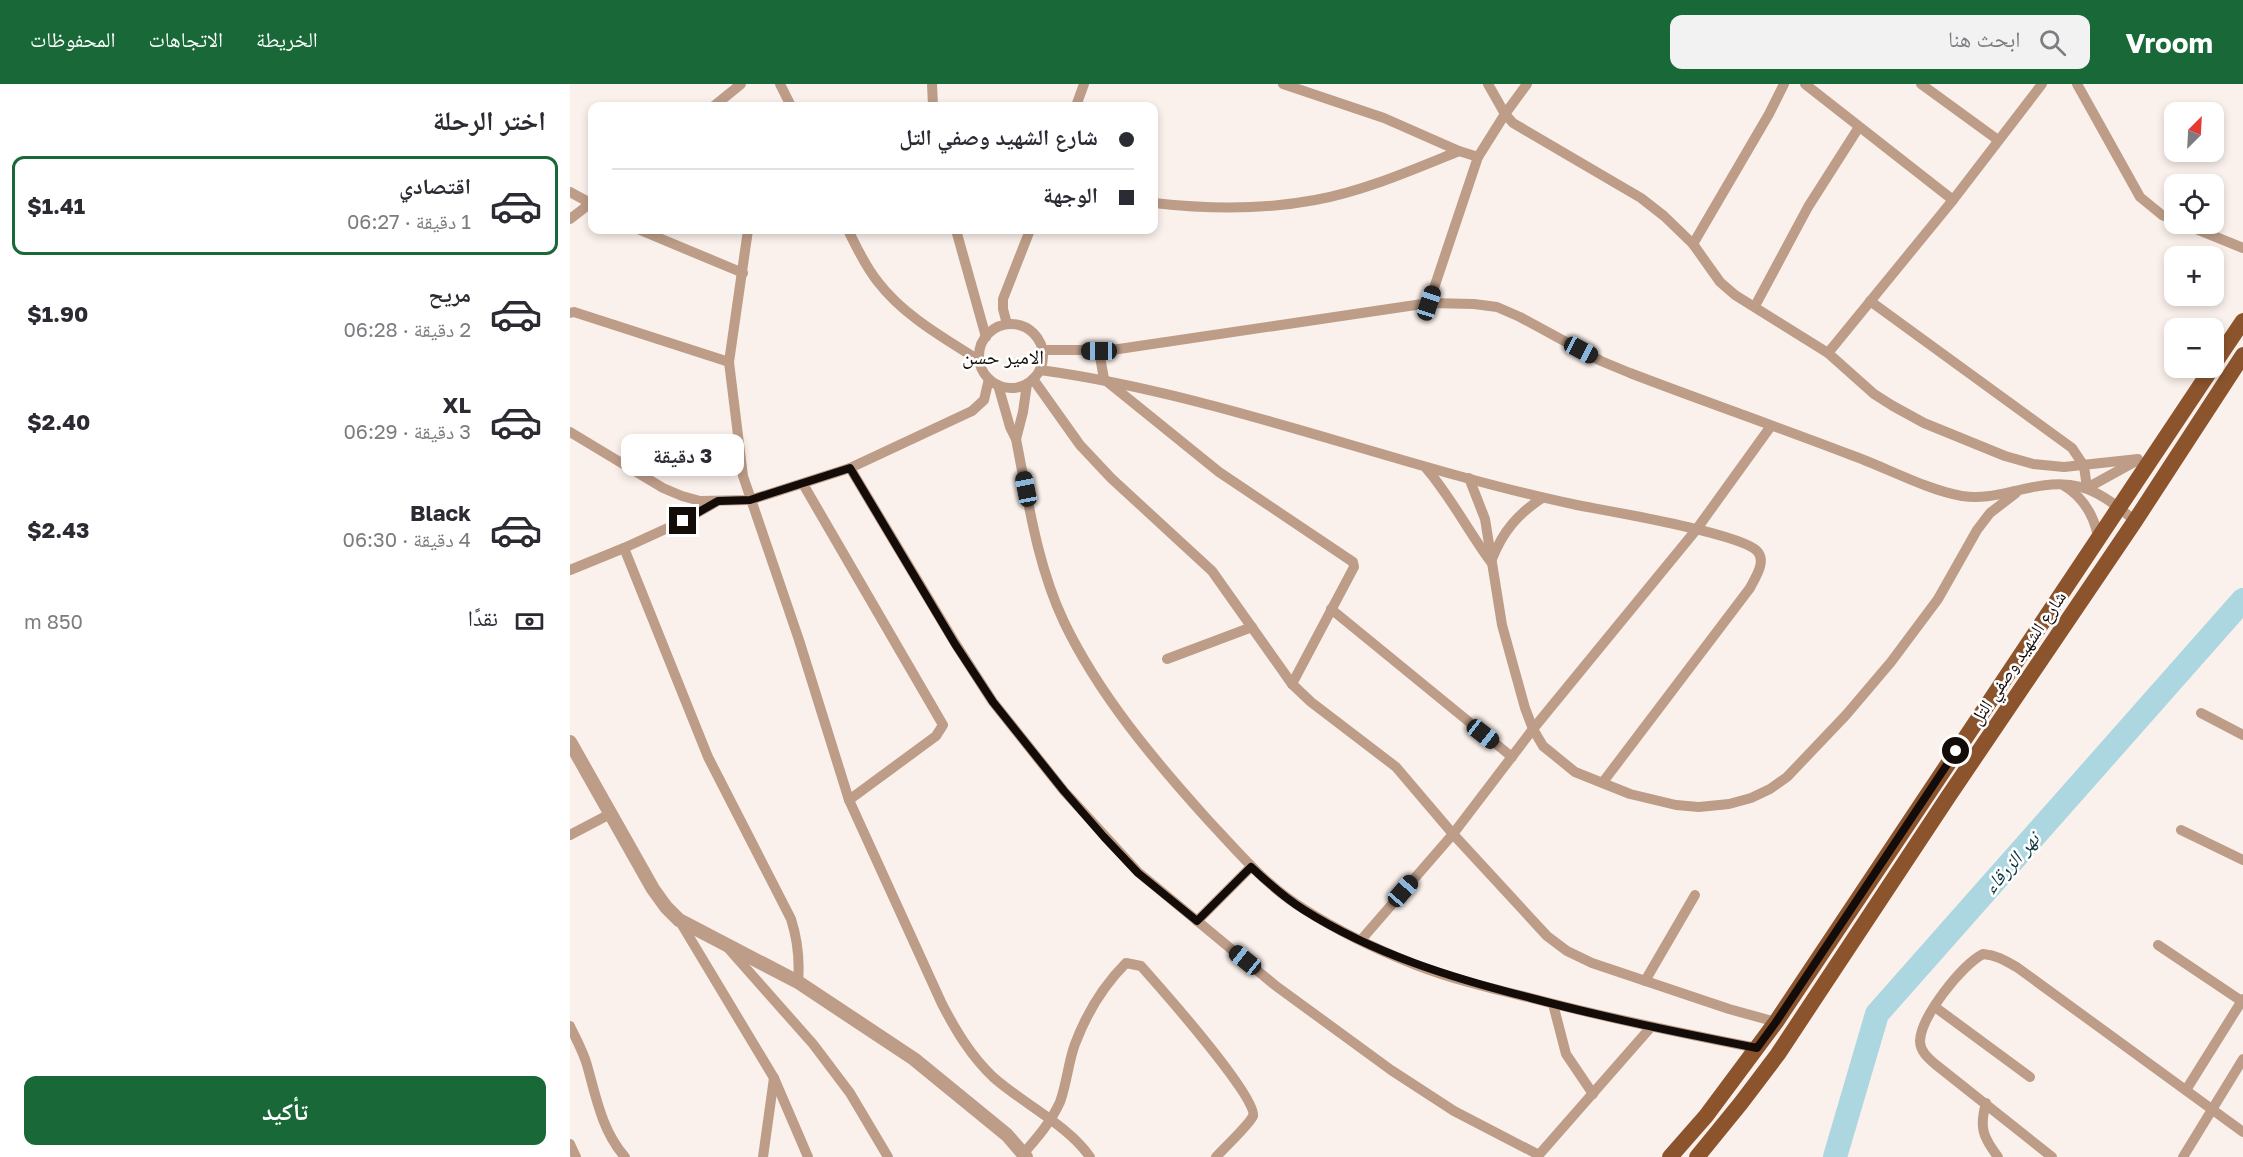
<!DOCTYPE html>
<html lang="ar">
<meta charset="utf-8">
<style>
body{margin:0;font-family:"Golos Text","Noto Naskh Arabic",sans-serif;background:#f2f2f3;color:#2b2b33;direction:rtl;height:100vh;display:flex;flex-direction:column;font-size:22px;white-space:nowrap}
*{box-sizing:border-box;margin:0}
p{font-size:20px;color:#7c7c81}
.icon{flex:none;width:33px;height:33px;fill:none;stroke:currentColor;stroke-width:2;stroke-linecap:round;stroke-linejoin:round}
.map{position:relative;flex:1;overflow:hidden;direction:ltr}
.sheet{display:flex;flex-direction:column;background:#fff;width:570px}
.sheet>*{flex:none}
.banner{position:absolute;left:18px;top:18px;width:570px;height:132px;border-radius:12px;box-shadow:0 3px 9px #0003;direction:rtl;display:grid;align-content:center;height:132px;padding:0 24px;background:#fff}
.needle{width:39px;rotate:24deg}
.tools{position:absolute;left:1594px;top:18px;display:grid;gap:12px}
.tools a{display:grid;place-items:center;width:60px;height:60px;border-radius:12px;background:#fff;box-shadow:0 3px 9px #0003;font-size:30px}
.end{position:absolute;width:27px;height:27px;margin:-14px;border:8px solid #140c09;background:#fff;box-shadow:0 0 0 3px #fff}
.from{border-radius:50%}
.bubble{position:absolute;height:42px;border-radius:12px;background:#fff;box-shadow:0 3px 9px #0003;font-size:20px;font-weight:700;line-height:42px;text-align:center;direction:rtl}
.car{position:absolute;width:18px;height:36px;margin:-18px -9px;border-radius:8px;box-shadow:0 0 4px 2px #0007;background:linear-gradient(#222 24%,#8ab4d8 0 40%,#222 0 76%,#8ab4d8 0 86%,#222 0)}
.banner b{display:flex;align-items:center;gap:21px;height:57px;font-size:22px}
.banner b+b{border-top:2px solid #e1e1e2}
.banner i{width:15px;height:15px;background:#2b2b33}
ul{padding:0;list-style:none}
li{display:flex;align-items:center;gap:18px;height:99px;margin:0 12px 9px;padding:0 12px;border:3px solid transparent;border-radius:12px}
li div{flex:1}
li b{display:block;font-size:22px}
li em{font-style:normal;font-weight:700}
li.current{border-color:#196837}
li>.icon{width:54px;height:54px;stroke-width:1.5}
h2{padding:0 24px;font-size:27px;line-height:72px}
.pay{display:flex;align-items:center;gap:15px;height:66px;padding:0 24px;font-size:22px}
.pay p{margin-inline-start:auto}
.primary-button{display:flex;gap:12px;margin-top:auto;padding:12px 24px}
.primary-button a{flex:1;height:69px;border-radius:12px;background:#196837;color:#fff;font-size:24px;font-weight:700;line-height:69px;text-align:center}
header{display:flex;align-items:center;gap:36px;box-sizing:border-box;height:84px;padding:0 30px;background:#196837;color:#fff}
header strong{font-size:28px}
nav{display:flex;gap:33px;margin-inline-start:auto;font-size:21px}
.search{width:420px;height:54px;background:#f2f2f3;display:flex;align-items:center;gap:15px;box-sizing:border-box;padding:0 21px;border-radius:12px;color:#7c7c81;font-size:22px}
main{display:flex;flex:1;min-height:0}
.map>svg:first-child{display:block}
.lines{fill:none;stroke-linecap:round;stroke-linejoin:round}
.river{stroke:#acd7e1;stroke-width:24}
.minor{stroke:#bd9d88;stroke-width:10}
.tertiary{stroke:#bd9d88;stroke-width:14}
.primary{stroke:#8b542d;stroke-width:16}
.route{stroke:#140c09;stroke-width:8}
.labels{text-anchor:middle;stroke-width:5;stroke-linejoin:round;paint-order:stroke}
.street-label{font-size:18px;fill:#140c09;stroke:#fff}
.neighbourhood-label{font-size:20px;fill:#140c09;stroke:#fff}
.water-label{font-size:20px;font-style:italic;fill:#113941;stroke:#fff}
</style>
<header>
<strong>Vroom</strong>
<div class="search"><svg class="icon" aria-label="search" viewBox="0 0 24 24"><circle cx="10" cy="10" r="6"/><path d="M15 15l6 6"/></svg>ابحث هنا</div>
<nav><a>الخريطة</a><a>الاتجاهات</a><a>المحفوظات</a></nav>
</header>
<main>
<div class="map">
<svg width="1673" height="1073" viewBox="0 0 1673 1073">
<rect width="100%" height="100%" fill="#fbf1ec"/>
<g class="lines">
<!-- river -->
<path class="river" d="M1265,1073l42,-143 366,-414"/>
<!-- minor -->
<g class="minor">
<path d="M210,0l11,22"/>
<path d="M362,0l1,22"/>
<path d="M713,0l101,34 75,33 19,6"/>
<path d="M918,0l17,30 8,9 128,75 23,18 29,28 27,38 15,13 93,58 46,41 19,12 31,17 81,33 28,8 31,3 74,-8"/>
<path d="M1235,0l148,116"/>
<path d="M1351,0l77,56"/>
<path d="M1507,0l63,113 22,18 13,5"/>
<path d="M144,22l27,-22"/>
<path d="M506,22l8,-22"/>
<path d="M0,108l22,12"/>
<path d="M584,119c53,6 108,7 161,-3 49,-9 97,-30 144,-49"/>
<path d="M0,135l22,-17"/>
<path d="M1614,140l59,24"/>
<path d="M70,146l103,43"/>
<path d="M178,146l-19,132 14,114 56,164 50,160 93,204c14,27 29,52 51,73 29,26 75,48 97,80"/>
<path d="M278,146c9,18 17,36 30,52 26,34 66,56 102,79"/>
<path d="M386,146l30,107"/>
<path d="M1123,160l76,-130 15,-30"/>
<path d="M1300,217l202,147 12,18 3,22 49,-27"/>
<path d="M859,219l49,-146 27,-43 22,-30"/>
<path d="M1185,222l53,-99 51,-80"/>
<path d="M0,229l4,-1 155,50"/>
<path d="M437,240l-4,-15v-10l27,-69"/>
<circle cx="441" cy="272" r="32"/>
<path d="M473,266h69l317,-47 45,1 23,3 23,10 81,44 29,12c73,28 148,54 221,82 34,12 76,35 111,41 19,3 35,-1 53,-5 57,-14 77,-7 120,30"/>
<path d="M529,267l5,28 115,93 134,90 1,5 -62,117"/>
<path d="M1258,269l125,-153 89,-116"/>
<path d="M470,286c183,25 356,97 537,135 31,6 163,28 180,46 10,10 -2,27 -7,37l-147,194"/>
<path d="M463,295l47,66 31,33 101,93 80,113 19,18 85,65 57,67 94,102 20,15 25,12 137,46 47,13"/>
<path d="M428,301l12,42 6,12c12,61 21,126 48,183 35,73 90,138 144,198 30,32 58,66 96,89 34,22 74,41 112,56 36,14 74,23 111,32 76,20 153,36 230,51"/>
<path d="M0,348l93,56 19,8 18,5 50,-1 100,-32 122,-57 12,-11 5,-21"/>
<path d="M446,355l7,-27 4,-28"/>
<path d="M280,384l105,175 38,59 71,89 74,81 138,114 115,84 63,41 85,44"/>
<path d="M856,384c25,29 42,63 65,94"/>
<path d="M899,394l16,41 17,106 23,83 8,21 10,17 32,26 55,22 46,11 23,2 30,-3 22,-6 19,-9 17,-12 59,-62 45,-53 47,-63 39,-69 13,-17 26,-20"/>
<path d="M233,400l140,241 -7,11 -87,64"/>
<path d="M1493,401c20,12 31,30 35,52"/>
<path d="M54,464l59,-27 35,-20"/>
<path d="M922,475c11,-28 26,-45 50,-61"/>
<path d="M0,486l54,-22 84,209 83,162c7,22 9,40 7,63"/>
<path d="M761,525l181,148"/>
<path d="M597,575l85,-32"/>
<path d="M1631,629l42,22"/>
<path d="M1611,746l62,30"/>
<path d="M0,751l40,-21"/>
<path d="M109,836l95,158 34,79"/>
<path d="M627,837l54,-54"/>
<path d="M791,856l92,-106 80,-105 163,-199 75,-104"/>
<path d="M1588,861l85,57"/>
<path d="M158,864l85,96 37,49 38,64"/>
<path d="M1075,897l50,-86"/>
<path d="M983,920l13,50 27,40"/>
<path d="M1365,923l95,70"/>
<path d="M0,942c6,13 13,25 17,39 9,32 15,66 38,92"/>
<path d="M1616,1006l57,-91"/>
<path d="M1416,1019c-7,25 -3,34 12,54"/>
<path d="M0,1060l6,13"/>
<path d="M453,1070c14,-16 28,-32 37,-52 7,-19 8,-39 15,-58 11,-29 29,-59 51,-81l15,3c16,18 119,134 112,150 -4,9 -29,32 -37,41"/>
<path d="M193,1073l11,-79"/>
<path d="M967,1073l114,-130"/>
<path d="M1482,1073l-117,-93c-7,-6 -15,-13 -15,-23 1,-25 42,-76 63,-87 14,1 23,7 35,14l225,164"/>
<path d="M1613,1073l60,-98"/>
</g>
<!-- tertiary -->
<path class="tertiary" d="M0,658l83,147 13,18 13,13 119,62 116,77 93,76 19,22"/>
<!-- primary -->
<g class="primary">
<path d="M1644,280l29,-43"/>
<path d="M1100,1073l36,-41 70,-94 436,-654"/>
<path d="M1127,1073l44,-54 37,-49 170,-257 187,-276 108,-166"/>
</g>
</g>
<g class="lines">
<!-- route -->
<path class="route" d="M113,437l35,-20 32,-1 100,-32 105,176 38,58 71,89 40,46 34,36 59,48 54,-54c16,15 34,31 53,43 70,44 148,68 227,88 75,20 150,35 226,50l19,-26 180,-271"/>
</g>
<g class="labels">
<!-- street labels -->
<g class="street-label">
<text transform="translate(1448 574) rotate(-56)" y="6">شارع الشهيد وصفي التل</text>
</g>
<!-- neighbourhood labels -->
<g class="neighbourhood-label">
<text x="433" y="280">الامير حسن</text>
</g>
<!-- water labels -->
<g class="water-label">
<text transform="translate(1441 779) rotate(-49)" y="7">نهر الزرقاء</text>
</g>
</g>
</svg>
<div class="tools">
<a><svg class="needle" viewBox="-14 -14 28 28"><path d="M0-13l5 13h-10z" fill="#e53935"/><path d="M0 13l5-13h-10z" fill="#7c7c81"/></svg></a>
<a><svg class="icon" aria-label="locate" viewBox="0 0 24 24"><circle cx="12" cy="12" r="6"/><path d="M12 2v4M12 18v4M2 12h4M18 12h4"/></svg></a>
<a>+</a>
<a>−</a>
</div>
<i class="end from" style="left:1386px;top:667px"></i>
<i class="end" style="left:113px;top:437px"></i>
<div class="bubble" style="left:51px;top:350px;width:123px">3 دقيقة</div>
<i class="car" style="left:859px;top:219px;rotate:18deg"></i>
<i class="car" style="left:1011px;top:266px;rotate:118deg"></i>
<i class="car" style="left:529px;top:267px;rotate:270deg"></i>
<i class="car" style="left:456px;top:405px;rotate:349deg"></i>
<i class="car" style="left:913px;top:650px;rotate:128deg"></i>
<i class="car" style="left:833px;top:807px;rotate:41deg"></i>
<i class="car" style="left:675px;top:876px;rotate:309deg"></i>
<div class="banner">
<b><i class="from"></i>شارع الشهيد وصفي التل</b>
<b><i></i>الوجهة</b>
</div>
</div>
<section class="sheet">
<h2>اختر الرحلة</h2>
<ul>
<li class="current"><svg class="icon" aria-label="car" viewBox="0 0 24 24"><path d="M5 17H2v-5l4-1 3-4h7l3 4 3 1v5h-3M9 17h6M6 11h13"/><circle cx="7" cy="17" r="2"/><circle cx="17" cy="17" r="2"/></svg><div><b>اقتصادي</b><p>1 دقيقة · 06:27</p></div><em>$1.41</em></li>
<li><svg class="icon" aria-label="car" viewBox="0 0 24 24"><path d="M5 17H2v-5l4-1 3-4h7l3 4 3 1v5h-3M9 17h6M6 11h13"/><circle cx="7" cy="17" r="2"/><circle cx="17" cy="17" r="2"/></svg><div><b>مريح</b><p>2 دقيقة · 06:28</p></div><em>$1.90</em></li>
<li><svg class="icon" aria-label="car" viewBox="0 0 24 24"><path d="M5 17H2v-5l4-1 3-4h7l3 4 3 1v5h-3M9 17h6M6 11h13"/><circle cx="7" cy="17" r="2"/><circle cx="17" cy="17" r="2"/></svg><div><b>XL</b><p>3 دقيقة · 06:29</p></div><em>$2.40</em></li>
<li><svg class="icon" aria-label="car" viewBox="0 0 24 24"><path d="M5 17H2v-5l4-1 3-4h7l3 4 3 1v5h-3M9 17h6M6 11h13"/><circle cx="7" cy="17" r="2"/><circle cx="17" cy="17" r="2"/></svg><div><b>Black</b><p>4 دقيقة · 06:30</p></div><em>$2.43</em></li>
</ul>
<div class="pay"><svg class="icon" aria-label="cash" viewBox="0 0 24 24"><path d="M3 7h18v10H3z"/><circle cx="12" cy="12" r="2"/></svg>نقدًا<p>850 m</p></div>
<div class="primary-button"><a>تأكيد</a></div>
</section>
</main>
